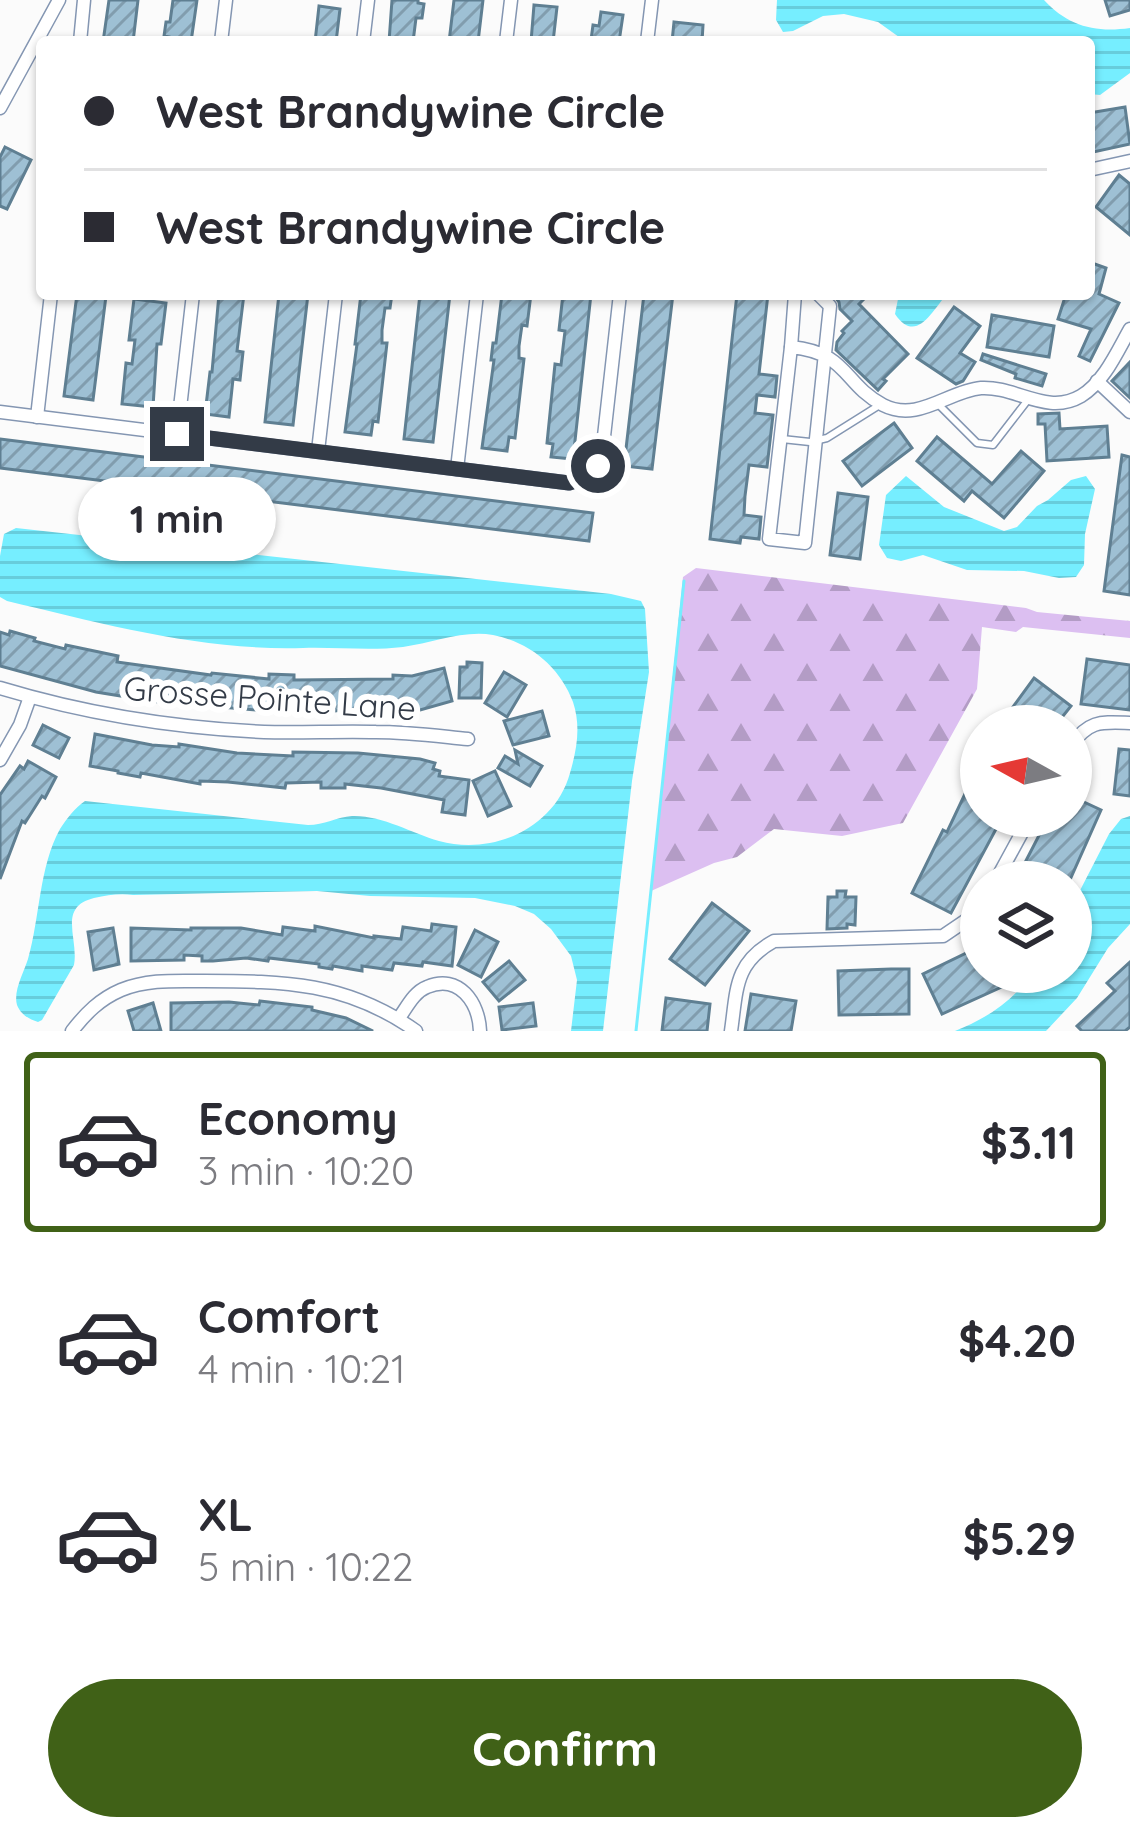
<!DOCTYPE html>
<meta charset="utf-8">
<style>
body{margin:0;font-family:Quicksand,sans-serif;background:#f7f7f7;color:#2b2b33;height:100vh;display:flex;flex-direction:column;font-size:45px;white-space:nowrap}
*{box-sizing:border-box;margin:0}
p{font-size:39px;color:#7c7c81}
.icon{flex:none;width:66px;height:66px;fill:none;stroke:currentColor;stroke-width:2;stroke-linecap:round;stroke-linejoin:round}
.map{position:relative;height:1031px;overflow:hidden}
.panel{display:flex;flex-direction:column;background:#fff;flex:1}
.panel>*{flex:none}
.top-card{position:absolute;left:36px;top:36px;width:1059px;height:264px;border-radius:12px;box-shadow:0 3px 9px #0004;display:grid;align-content:center;height:264px;padding:0 48px;background:#fff}
.needle{width:78px;rotate:278deg}
.tools{position:absolute;left:960px;top:705px;display:grid;gap:24px}
.tools a{display:grid;place-items:center;width:132px;height:132px;border-radius:50%;background:#fff;box-shadow:0 3px 9px #0004;font-size:60px}
.end{position:absolute;width:54px;height:54px;margin:-27px;border:15px solid #333b47;background:#fff;box-shadow:0 0 0 6px #fff}
.from{border-radius:50%}
.bubble{position:absolute;height:84px;border-radius:42px;background:#fff;box-shadow:0 3px 9px #0004;font-size:39px;font-weight:800;line-height:84px;text-align:center}
.top-card b{display:flex;align-items:center;gap:42px;height:114px;font-size:45px}
.top-card b+b{border-top:3px solid #e1e1e2}
.top-card i{width:30px;height:30px;background:#2b2b33}
ul{padding:21px 0 0;list-style:none}
li{display:flex;align-items:center;gap:36px;height:180px;margin:0 24px 18px;padding:0 24px;border:6px solid transparent;border-radius:12px}
li div{flex:1}
li b{display:block;font-size:45px}
li em{font-style:normal;font-weight:800}
li.current{border-color:#406117}
li>.icon{width:108px;height:108px;stroke-width:1.5}
.button{display:flex;gap:24px;margin-top:auto;padding:24px 48px}
.button a{flex:1;height:138px;border-radius:72px;background:#406117;color:#fff;font-size:48px;font-weight:800;line-height:138px;text-align:center}
.map>svg:first-child{display:block}
.forest{fill:url(#forest-firs)}
.water{fill:url(#water-rules)}
.lines{fill:none;stroke-linecap:round;stroke-linejoin:round}
.stream{stroke:#76eeff;stroke-width:3}
.building{fill:url(#building-hatch);stroke:#5f7f92;stroke-width:3}
.lane-casing{stroke:#8496b2;stroke-width:9}
.street-casing{stroke:#8496b2;stroke-width:15}
.lane{stroke:#fff;stroke-width:6}
.street{stroke:#fff;stroke-width:12}
.route{stroke:#333b47;stroke-width:15}
.labels{text-anchor:middle;stroke-width:12;stroke-linejoin:round;paint-order:stroke}
.street-label{font-size:33px;fill:#333b47;stroke:#fff}
</style>
<div class="map">
<svg width="1130" height="1031" viewBox="0 0 1130 1031">
<defs>
<pattern id="forest-firs" width="22" height="20" patternUnits="userSpaceOnUse" patternTransform="scale(3)"><rect width="22" height="20" fill="#dcbff1"/><path d="M5 1l3.5 6h-7zM16 11l3.5 6h-7z" fill="#b39cc5"/></pattern>
<pattern id="water-rules" width="6" height="5" patternUnits="userSpaceOnUse" patternTransform="scale(3)"><rect width="6" height="5" fill="#76eeff"/><path d="M0 2.5h6" fill="none" stroke="#67cddc"/></pattern>
<pattern id="building-hatch" width="6" height="6" patternUnits="userSpaceOnUse" patternTransform="scale(3)"><rect width="6" height="6" fill="#9ec0d4"/><path d="M-1 1l2-2M0 6l6-6M5 7l2-2" fill="none" stroke="#819dae"/></pattern>
</defs>
<rect width="100%" height="100%" fill="#fbfbfb"/>
<!-- forest -->
<path class="forest" d="M696,568l330,40 11,4 93,9v17l-107,-11 -7,5 -34,-5 -5,62 -74,134 -61,13 -68,-7 -37,28 -23,6 -63,28 32,-314z"/>
<!-- water -->
<g class="water">
<path d="M777,0h267c24,26 51,33 86,28v45l-30,22 -11,-1v-52h-183l-28,-20 -34,-8 -21,2 -30,15 -10,1 -7,-12z"/>
<path d="M899,294h48c-15,17 -31,51 -52,20z"/>
<path d="M906,476l38,31 60,24 13,-4 20,-21 11,-6 23,-20 15,-4 9,13 -10,45 -1,31 -8,12 -17,1 -35,-7 -57,-1 -44,-15 -22,6 -14,-3 -8,-13 7,-50z"/>
<path d="M16,528l595,66 30,7 4,8 4,63 -17,109 -29,250h-32l6,-51 -6,-24 -20,-27 -17,-15 -19,-8 -40,-8 -105,-2 -53,-5 -184,4c-13,-2 -25,0 -39,3 -37,9 -15,41 -20,67l-32,55 -4,2c-9,-3 -17,-7 -21,-17 -4,-14 7,-33 11,-46 12,-42 11,-92 32,-130 7,-11 15,-21 25,-28l223,24c16,0 29,-8 44,-9 30,-1 59,17 87,25 54,15 116,-13 131,-68 7,-24 11,-47 3,-71 -13,-35 -43,-60 -80,-67 -30,-5 -60,8 -90,12 -32,4 -67,0 -100,1 -101,3 -199,-24 -296,-47l-7,-4v-41l4,-22z"/>
<path d="M1130,816v108l-22,24 -31,50 -31,33h-91c33,-13 57,-30 79,-59h37v-64l38,-74 12,-15z"/>
</g>
<g class="lines">
<!-- stream -->
<path class="stream" d="M636,1031l48,-450"/>
</g>
<!-- building -->
<g class="building">
<path d="M109,0h29l-5,42h-30z"/>
<path d="M173,0h24l-6,42h-23l1,-5 -5,-1 2,-14h4z"/>
<path d="M392,0h26v3l6,1 -2,14h-6l-3,24h-24z"/>
<path d="M454,0h29l-5,42h-29z"/>
<path d="M1105,0h25v10l-20,6z"/>
<path d="M534,5l23,2 -4,35h-22z"/>
<path d="M319,6l21,3 -4,33h-21z"/>
<path d="M601,12l22,3 -4,27 -28,-2 2,-15 6,1z"/>
<path d="M674,22l29,3 -1,17h-30z"/>
<path d="M1125,107l5,37 -41,9v-40z"/>
<path d="M5,147l26,13 -24,49 -7,-3v-49z"/>
<path d="M1119,175l11,9v51l-34,-28z"/>
<path d="M1089,262l17,6 -7,26 20,9 -29,58 -11,-5 12,-27 -33,-10 8,-25h23z"/>
<path d="M77,294l29,2 -13,104 -29,-4z"/>
<path d="M219,294h25l-7,57 6,1 -3,28 -7,-1 -4,38 -24,-3 5,-42h2z"/>
<path d="M279,294h29l-15,131 -28,-3z"/>
<path d="M361,294h31l-2,14h-5l-3,22v13h5l-9,79 -5,-1 -2,14 -26,-3 12,-88h-2z"/>
<path d="M420,294h30l-17,148 -29,-3z"/>
<path d="M502,294h29l-4,32 -5,-1 -3,21v12l5,1 -9,79 -6,-1 -2,14 -25,-3 12,-88h-3l2,-17h3z"/>
<path d="M563,294h28l-18,165 -22,-2 2,-13 -6,-1 8,-79 6,1 4,-34 -6,-1z"/>
<path d="M644,294h29l-21,175 -28,-3z"/>
<path d="M737,294h31l-9,80 18,2 -2,21 -18,-2 -2,18 18,2 -6,52 -18,-2 -4,31 -1,19 17,2 -2,22 -18,-2 -1,6 -30,-4z"/>
<path d="M833,294h36l-10,10 49,50 -25,25 3,2 -8,9 -42,-40 1,-8 7,-9 -2,-2 10,-10 -12,-12 -1,-7z"/>
<path d="M134,299l32,4 -5,41h-4l-4,63 -31,-3 4,-41 6,1 3,-24h-6z"/>
<path d="M954,307l26,19 -20,27 15,9 -12,19 -7,3 -39,-26z"/>
<path d="M992,315l62,11 -5,31 -62,-10z"/>
<path d="M983,354l63,20 -4,12 -27,-8 1,-4 -35,-14z"/>
<path d="M1130,362v36l-18,-17z"/>
<path d="M1059,413l1,16 47,-3 2,31 -62,4 -2,-37h-7v-10z"/>
<path d="M894,423l18,25 -50,38 -19,-25z"/>
<path d="M937,437l55,47 29,-33 23,20 -40,47 -32,-27 -8,10 -47,-40z"/>
<path d="M0,439l593,74 -4,28 -589,-73z"/>
<path d="M1122,455l8,2v138l-26,-4z"/>
<path d="M838,493l30,4 -8,62 -30,-4z"/>
<path d="M10,631l25,7 -1,3 31,8 1,-4 52,11 -1,6 94,13 1,-2 57,6v-5l25,1v5l99,-1v-4l19,1 32,-8 8,33 -39,11 -63,-2 -51,3v-6h-17v5l-124,-10 1,-5 -19,-3 -1,5 -43,-7 -96,-26v-34l9,3z"/>
<path d="M1087,659l43,6v45l-49,-6z"/>
<path d="M467,662l15,1 -1,35h-22l1,-31h7z"/>
<path d="M504,672l22,13 -19,32 -22,-14z"/>
<path d="M1034,678l37,28 -16,20h-56z"/>
<path d="M542,711l7,25 -36,9 -9,-24z"/>
<path d="M43,725l26,13 -10,20 -26,-13z"/>
<path d="M95,734l57,11 27,2v-3l58,9 56,3v-4l65,1 62,6 15,4 -2,6 7,2 -1,5 30,4 -4,35 -23,-3 2,-12 -63,-12 -36,-4v4h-24v-6l-35,1 -1,5 -57,-6 -28,-1v3l-59,-11 -1,4 -22,-4v-2l-28,-5z"/>
<path d="M1119,749l11,1v46l-16,-2z"/>
<path d="M515,750l27,16 -12,20 -32,-18 7,-12 13,8z"/>
<path d="M981,760v56h22l-52,97 -39,-20 31,-63 4,2z"/>
<path d="M28,761l28,16 -11,21 -3,-2 -17,27 -3,-2 -22,58v-84l20,-29 4,3z"/>
<path d="M495,771l16,35 -23,10 -15,-35z"/>
<path d="M1071,796l30,14 -32,72h-54l34,-66h22z"/>
<path d="M837,891h9l-1,6h11l-1,28 -8,-1v4l-20,1 1,-32h9z"/>
<path d="M712,903l37,28 -44,54 -35,-26z"/>
<path d="M432,924l24,3 -4,39 -29,-4 -1,4 -28,-3 -2,7 -30,-4v5l-29,-5 -1,3 -13,-2v-3l-50,-6 -1,3 -22,-3 -33,3h-11v-5l-18,-1v5l-53,1v-33l60,2v-2h50l41,7 1,-8 32,4v-5l59,12v-2l27,3 2,-12 28,4z"/>
<path d="M113,928l6,36 -25,6 -6,-38z"/>
<path d="M475,930l23,12 -17,35 -23,-12z"/>
<path d="M981,946v26h19l6,13 -64,29 -19,-40z"/>
<path d="M509,961l16,19 -26,21 -16,-19z"/>
<path d="M1130,962v65l-5,4h-43l-5,-5 38,-35 -8,-8z"/>
<path d="M891,969h18v45l-70,1 -1,-44z"/>
<path d="M751,994l45,7 -5,30h-46z"/>
<path d="M666,998l44,6 -3,27h-45z"/>
<path d="M260,1001l52,6v3l34,8 27,13h-202v-28l58,-1 30,3z"/>
<path d="M153,1003l8,28h-27l-6,-20z"/>
<path d="M533,1003l3,23 -34,4 -3,-23z"/>
</g>
<g class="lines">
<defs>
<g id="lane">
<path d="M939,405l38,38 16,2 34,-44"/>
<path d="M782,439l28,3 17,-4 51,-32"/>
</g>
<g id="street">
<path d="M80,42l4,-42"/>
<path d="M221,42l5,-42"/>
<path d="M363,42l5,-42"/>
<path d="M506,42l5,-42"/>
<path d="M647,42l5,-42"/>
<path d="M0,108l59,-108"/>
<path d="M1089,170l41,-9"/>
<path d="M818,294l12,12 -25,237 -36,-4 22,-192c58,6 51,36 92,58 35,18 65,-14 98,-17 35,-2 66,28 100,8 23,-14 36,-44 49,-67"/>
<path d="M791,347l4,-53"/>
<path d="M1097,381l33,31"/>
<path d="M0,412l569,71c19,-6 27,-9 33,-29l18,-160"/>
<path d="M37,417l14,-123"/>
<path d="M177,434l16,-140"/>
<path d="M318,451l18,-157"/>
<path d="M457,469l20,-175"/>
<path d="M0,688c86,26 175,40 264,44 38,1 75,-1 112,0 31,0 61,4 92,7"/>
<path d="M1071,745c19,-25 29,-23 59,-22"/>
<path d="M0,760l20,-35 10,-28"/>
<path d="M995,882l36,-66"/>
<path d="M399,1018c8,-11 15,-26 28,-31 32,-14 52,16 53,44"/>
<path d="M72,1031c14,-18 28,-32 49,-41 27,-11 55,-9 83,-9 80,0 143,1 212,50"/>
<path d="M731,1031c6,-41 3,-68 43,-90l169,-5 28,-19 10,-14"/>
</g>
</defs>
<!-- lane casing -->
<use href="#lane" class="lane-casing"/>
<!-- street casing -->
<use href="#street" class="street-casing"/>
<!-- lane -->
<use href="#lane" class="lane"/>
<!-- street -->
<use href="#street" class="street"/>
</g>
<g class="lines">
<!-- route -->
<path class="route" d="M177,434l392,49 22,-7 7,-10"/>
</g>
<g class="labels">
<!-- street labels -->
<g class="street-label">
<text transform="translate(270 698) rotate(4)" y="12">Grosse Pointe Lane</text>
</g>
</g>
</svg>
<div class="tools">
<a><svg class="needle" viewBox="-14 -14 28 28"><path d="M0-13l5 13h-10z" fill="#e53935"/><path d="M0 13l5-13h-10z" fill="#7c7c81"/></svg></a>
<a><svg class="icon" aria-label="layers" viewBox="0 0 24 24"><path d="M12 4l9 5-9 5-9-5zM3 14l9 5 9-5"/></svg></a>
</div>
<i class="end from" style="left:598px;top:466px"></i>
<i class="end" style="left:177px;top:434px"></i>
<div class="bubble" style="left:78px;top:477px;width:198px">1 min</div>
<div class="top-card">
<b><i class="from"></i>West Brandywine Circle</b>
<b><i></i>West Brandywine Circle</b>
</div>
</div>
<section class="panel">
<ul>
<li class="current"><svg class="icon" aria-label="car" viewBox="0 0 24 24"><path d="M5 17H2v-5l4-1 3-4h7l3 4 3 1v5h-3M9 17h6M6 11h13"/><circle cx="7" cy="17" r="2"/><circle cx="17" cy="17" r="2"/></svg><div><b>Economy</b><p>3 min · 10:20</p></div><em>$3.11</em></li>
<li><svg class="icon" aria-label="car" viewBox="0 0 24 24"><path d="M5 17H2v-5l4-1 3-4h7l3 4 3 1v5h-3M9 17h6M6 11h13"/><circle cx="7" cy="17" r="2"/><circle cx="17" cy="17" r="2"/></svg><div><b>Comfort</b><p>4 min · 10:21</p></div><em>$4.20</em></li>
<li><svg class="icon" aria-label="car" viewBox="0 0 24 24"><path d="M5 17H2v-5l4-1 3-4h7l3 4 3 1v5h-3M9 17h6M6 11h13"/><circle cx="7" cy="17" r="2"/><circle cx="17" cy="17" r="2"/></svg><div><b>XL</b><p>5 min · 10:22</p></div><em>$5.29</em></li>
</ul>
<div class="button"><a>Confirm</a></div>
</section>
